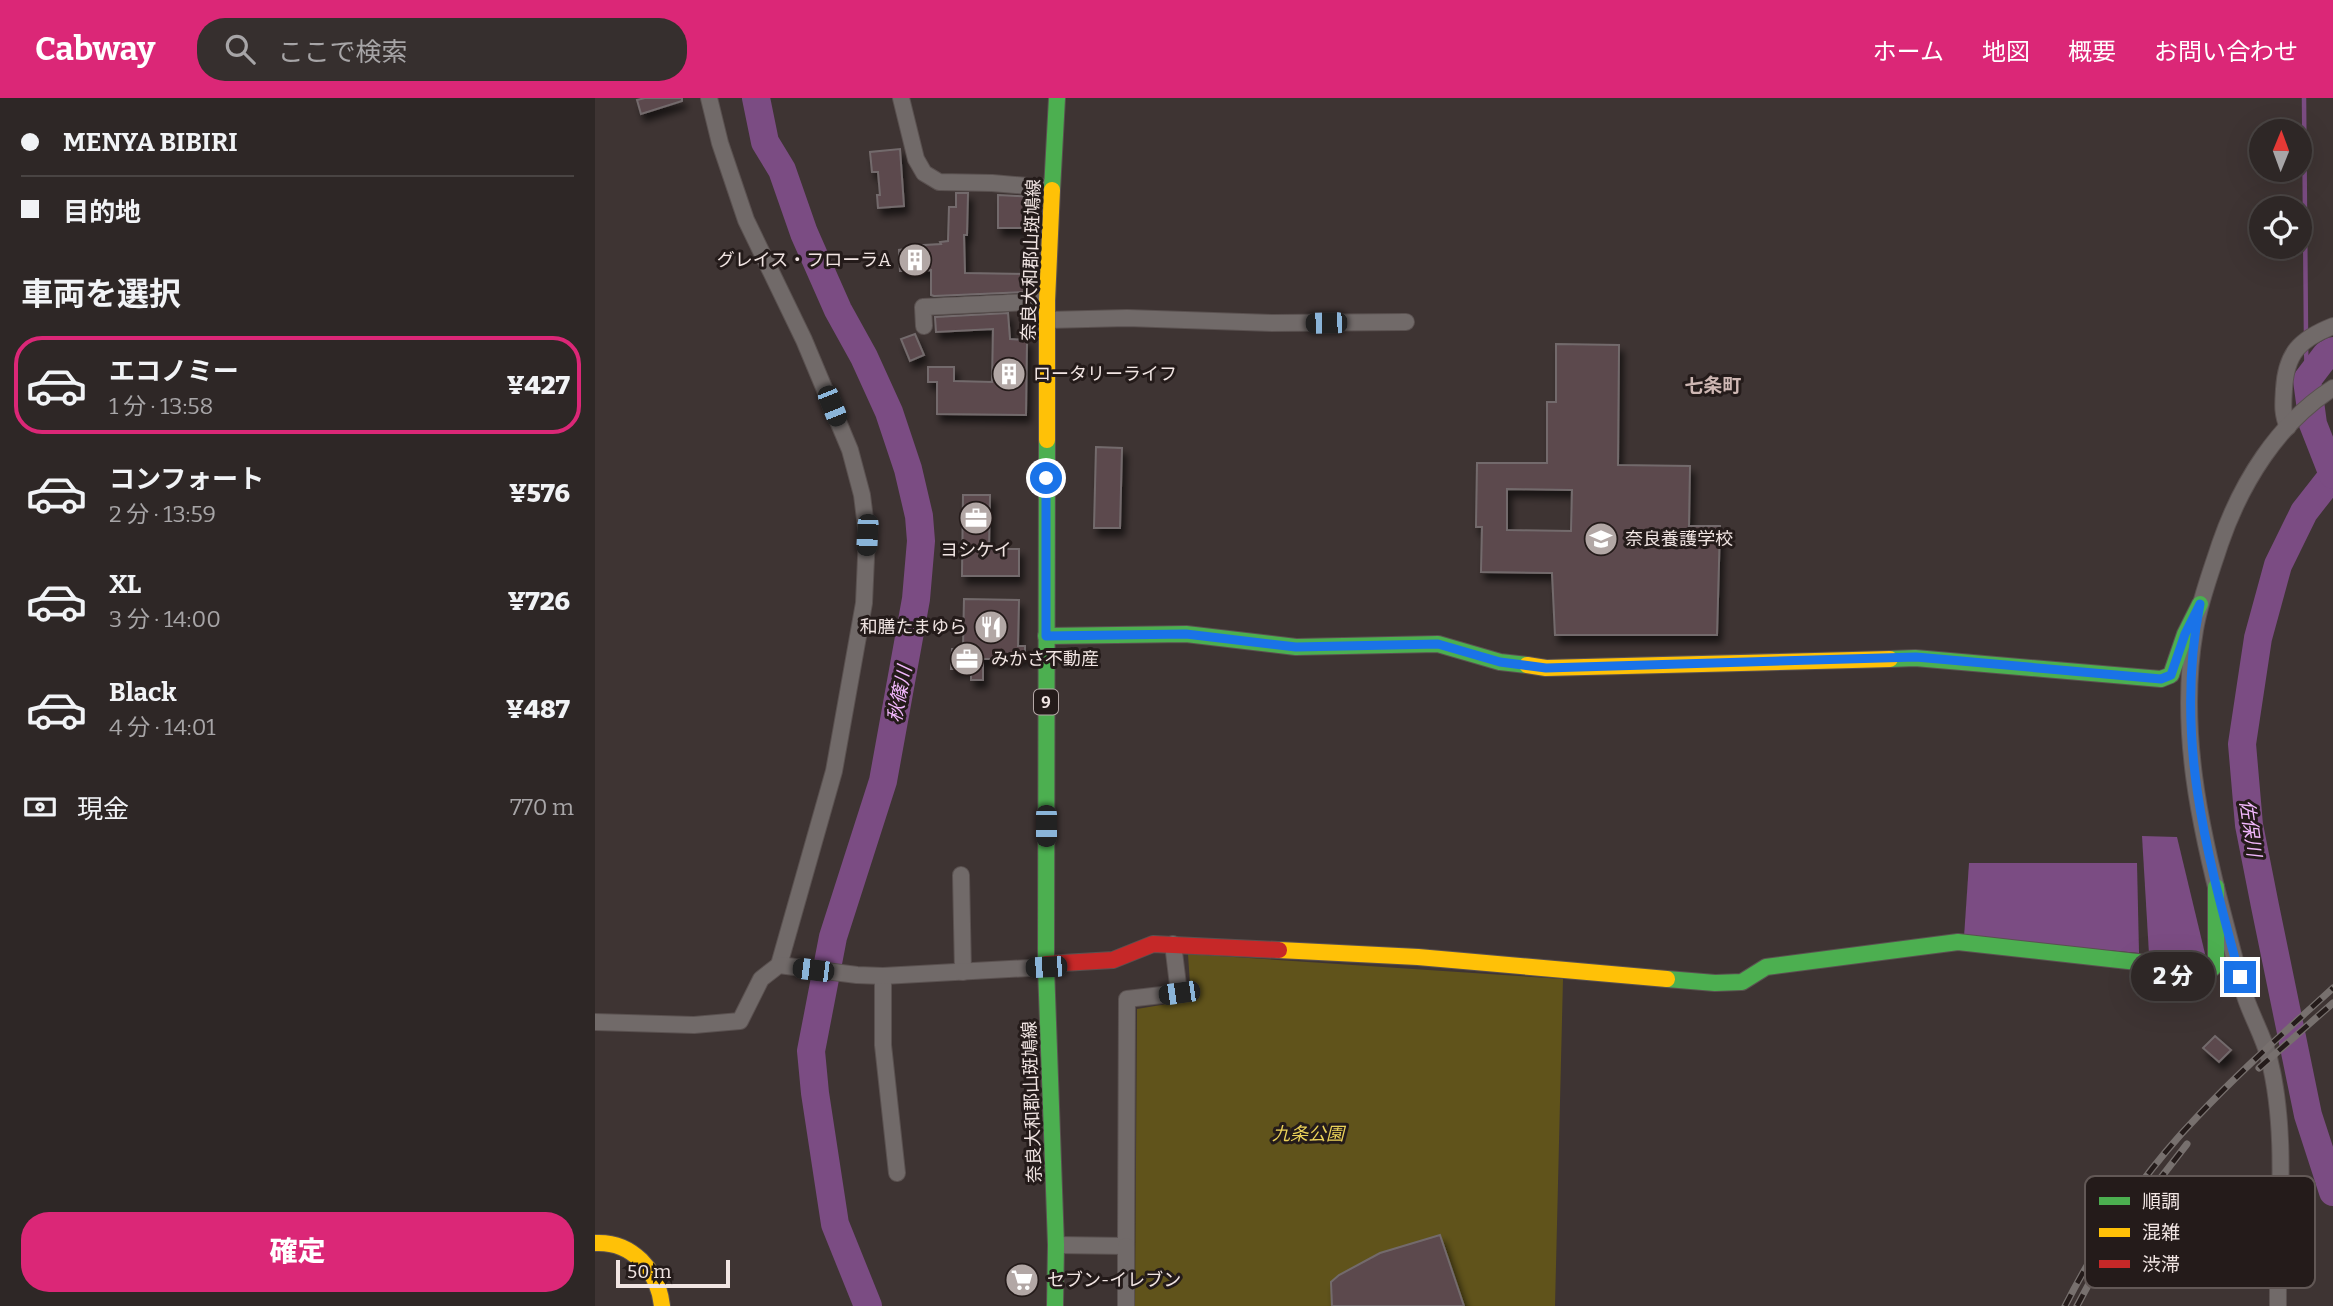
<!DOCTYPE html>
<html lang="ja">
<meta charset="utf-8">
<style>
body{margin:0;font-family:Bitter,"Noto Sans JP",serif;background:#362f2e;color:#f1f3f6;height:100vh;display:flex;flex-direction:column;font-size:26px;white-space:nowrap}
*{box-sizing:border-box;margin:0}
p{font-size:23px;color:#a7a5a7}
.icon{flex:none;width:38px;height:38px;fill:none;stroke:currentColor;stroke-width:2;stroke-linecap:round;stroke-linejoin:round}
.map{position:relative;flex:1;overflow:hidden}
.drawer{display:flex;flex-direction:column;background:#2e2726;width:595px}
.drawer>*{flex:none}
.banner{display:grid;align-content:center;height:154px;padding:0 21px;background:#2e2726}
.needle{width:46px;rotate:1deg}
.tools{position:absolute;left:1654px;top:21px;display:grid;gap:14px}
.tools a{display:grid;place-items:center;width:63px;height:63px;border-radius:50%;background:#2e2726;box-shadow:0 7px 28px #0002,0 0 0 2px #494443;font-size:35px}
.scale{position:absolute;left:21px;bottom:18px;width:114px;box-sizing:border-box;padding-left:7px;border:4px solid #f1e5e3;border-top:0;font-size:19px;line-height:24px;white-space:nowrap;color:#f1e5e3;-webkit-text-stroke:5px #241b1a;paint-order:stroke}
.end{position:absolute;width:32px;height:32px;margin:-16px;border:9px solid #1a73e8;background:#fff;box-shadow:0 0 0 4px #fff}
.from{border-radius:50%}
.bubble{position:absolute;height:49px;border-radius:24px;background:#2e2726;box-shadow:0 7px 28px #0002,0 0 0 2px #494443;font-size:23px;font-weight:800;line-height:49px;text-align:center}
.car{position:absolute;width:21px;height:42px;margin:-21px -10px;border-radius:9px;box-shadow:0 0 5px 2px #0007;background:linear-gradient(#222 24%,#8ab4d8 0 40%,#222 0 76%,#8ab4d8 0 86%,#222 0)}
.banner b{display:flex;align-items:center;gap:24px;height:66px;font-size:26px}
.banner b+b{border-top:2px solid #494443}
.banner i{width:18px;height:18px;background:#f1f3f6}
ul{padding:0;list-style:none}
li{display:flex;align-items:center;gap:21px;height:98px;margin:0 14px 10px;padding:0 7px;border:4px solid transparent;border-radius:28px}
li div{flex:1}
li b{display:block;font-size:26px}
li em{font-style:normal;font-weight:800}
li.active{border-color:#db2777}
li>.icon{width:63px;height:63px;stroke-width:1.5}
h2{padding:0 21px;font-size:32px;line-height:84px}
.pay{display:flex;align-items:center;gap:18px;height:77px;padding:0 21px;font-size:26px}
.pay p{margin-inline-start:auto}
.action{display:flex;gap:14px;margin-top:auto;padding:14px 21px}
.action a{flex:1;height:80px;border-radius:28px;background:#db2777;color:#fff;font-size:28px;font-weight:800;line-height:80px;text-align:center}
header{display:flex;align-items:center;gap:42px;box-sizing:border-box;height:98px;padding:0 35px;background:#db2777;color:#fff}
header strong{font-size:33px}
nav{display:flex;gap:38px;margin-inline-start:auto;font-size:24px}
.search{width:490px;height:63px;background:#362f2e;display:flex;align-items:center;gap:18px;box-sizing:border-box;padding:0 24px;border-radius:28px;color:#a7a5a7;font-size:26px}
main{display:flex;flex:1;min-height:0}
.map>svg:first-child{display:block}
.green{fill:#60531b}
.water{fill:#7b4c83}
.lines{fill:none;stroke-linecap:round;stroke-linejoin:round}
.stream{stroke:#7b4c83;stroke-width:4.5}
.river{stroke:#7b4c83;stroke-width:28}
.building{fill:#5b484d;stroke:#736b6c;stroke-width:2;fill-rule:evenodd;filter:url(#shadow)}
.street-casing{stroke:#5a5150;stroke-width:18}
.fast-casing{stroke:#5a5150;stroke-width:18}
.slow-casing{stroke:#5a5150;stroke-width:18}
.jam-casing{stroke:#5a5150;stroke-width:18}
.street{stroke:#716a69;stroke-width:16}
.fast{stroke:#4caf50;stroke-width:16}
.slow{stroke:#ffc107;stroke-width:16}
.jam{stroke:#c62828;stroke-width:16}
.rail-casing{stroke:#77706e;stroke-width:7}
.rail{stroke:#241b1a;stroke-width:4.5;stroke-dasharray:13;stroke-linecap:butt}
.route{stroke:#1a73e8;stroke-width:9}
.labels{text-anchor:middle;stroke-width:6;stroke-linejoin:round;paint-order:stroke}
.shield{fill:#241b1a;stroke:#b4a8a7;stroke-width:2}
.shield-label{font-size:16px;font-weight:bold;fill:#f1e5e3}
.poi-label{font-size:18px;fill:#f1e5e3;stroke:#241b1a;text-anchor:start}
.street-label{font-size:18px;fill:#f1e5e3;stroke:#241b1a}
.park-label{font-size:18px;font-style:italic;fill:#ead159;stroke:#241b1a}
.neighbourhood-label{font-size:19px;font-weight:bold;fill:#cfb8b4;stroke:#241b1a}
.water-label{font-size:19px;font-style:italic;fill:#f1b7fc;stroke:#241b1a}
.key{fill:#241b1a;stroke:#625856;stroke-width:2}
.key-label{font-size:19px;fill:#f1e5e3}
</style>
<header>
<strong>Cabway</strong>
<div class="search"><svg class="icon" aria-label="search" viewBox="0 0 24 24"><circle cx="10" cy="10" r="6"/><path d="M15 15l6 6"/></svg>ここで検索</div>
<nav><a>ホーム</a><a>地図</a><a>概要</a><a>お問い合わせ</a></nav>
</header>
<main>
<section class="drawer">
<div class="banner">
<b><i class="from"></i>MENYA BIBIRI</b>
<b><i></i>目的地</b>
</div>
<h2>車両を選択</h2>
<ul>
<li class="active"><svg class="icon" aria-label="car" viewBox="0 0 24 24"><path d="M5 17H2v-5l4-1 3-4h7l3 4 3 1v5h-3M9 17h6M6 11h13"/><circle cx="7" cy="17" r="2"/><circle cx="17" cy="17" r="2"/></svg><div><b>エコノミー</b><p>1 分 · 13:58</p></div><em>¥427</em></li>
<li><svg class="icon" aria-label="car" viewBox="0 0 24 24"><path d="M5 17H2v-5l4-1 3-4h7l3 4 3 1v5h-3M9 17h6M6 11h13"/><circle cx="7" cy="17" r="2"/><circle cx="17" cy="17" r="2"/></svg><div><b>コンフォート</b><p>2 分 · 13:59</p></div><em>¥576</em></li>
<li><svg class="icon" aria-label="car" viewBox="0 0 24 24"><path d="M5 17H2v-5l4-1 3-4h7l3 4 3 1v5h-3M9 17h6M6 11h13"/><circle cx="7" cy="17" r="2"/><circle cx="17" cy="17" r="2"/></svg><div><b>XL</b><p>3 分 · 14:00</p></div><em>¥726</em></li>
<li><svg class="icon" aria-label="car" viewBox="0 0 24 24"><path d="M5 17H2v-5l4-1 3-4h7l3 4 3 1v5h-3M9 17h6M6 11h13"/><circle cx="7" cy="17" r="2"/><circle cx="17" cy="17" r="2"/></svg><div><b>Black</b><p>4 分 · 14:01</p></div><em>¥487</em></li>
</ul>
<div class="pay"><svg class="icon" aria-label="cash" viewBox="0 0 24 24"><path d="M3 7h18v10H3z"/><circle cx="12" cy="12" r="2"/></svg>現金<p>770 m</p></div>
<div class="action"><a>確定</a></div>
</section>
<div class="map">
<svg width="1738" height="1208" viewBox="0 0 1738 1208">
<defs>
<filter id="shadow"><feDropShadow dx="4" dy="7" stdDeviation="3.5" flood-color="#0009"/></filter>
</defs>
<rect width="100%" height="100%" fill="#3e3433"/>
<!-- green -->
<path class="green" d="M593,856l375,25 -8,327h-420l2,-297 54,-9z"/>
<!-- water -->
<g class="water">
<path d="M1547,738l35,1 30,125 -39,-2 -19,-6z"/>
<path d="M1374,765h168l2,90 -175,-16z"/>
</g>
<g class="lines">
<!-- stream -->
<g class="stream">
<path d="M1709,0l2,237"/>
<path d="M1711,249l1,33"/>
</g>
<!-- river -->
<g class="river">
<path d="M161,0l9,44 17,28 22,63 34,77 26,47 25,55 19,57 11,47 2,25 -5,58 -33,182 -50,156 -22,114 4,42 20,131 33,82"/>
<path d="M1738,377l-29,37 -26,53 -20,73 -16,106 7,81 16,81 43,209 25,77"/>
<path d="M1738,377l-20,-51 -6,-44 19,-25 7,-4"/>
</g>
</g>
<!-- building -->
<g class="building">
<path d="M50,0h37v3l-41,13 -4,-14z"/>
<path d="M305,51l4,57 -26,2 -1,-13h3l-2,-23h-6l-2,-20z"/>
<path d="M361,95h12l-1,42h-3l1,38 60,1v18l-91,4 -3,-1v-25l-31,1 -1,-21 8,-1v-3l34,-2 -1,-2 8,-1 1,-34h7z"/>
<path d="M403,97l36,2v31h-36z"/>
<path d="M413,215l2,26 17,1 -1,75 -89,-1v-32h-9v-15h26v14l38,1 1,-53 -57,3 -1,-15z"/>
<path d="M320,236l9,21 -14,6 -9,-22z"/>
<path d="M961,246l63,1 -1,120 72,1 -1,60h31l-3,109h-162l-3,-62 -71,-1 1,-45h-6l1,-64h70v-61h9zM912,391l65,1 -1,41 -64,-1z"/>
<path d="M501,349l26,1 -2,80h-26z"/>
<path d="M368,397h27l-1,54h30v27h-57z"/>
<path d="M369,501l55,1 -1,46h7v13h-42v21h-12v-11h-20l1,-20h11z"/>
<path d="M1620,938l16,14 -12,12 -16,-14z"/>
<path d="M845,1137l24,71h-132l-1,-24 8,-7 41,-22z"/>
</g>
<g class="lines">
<defs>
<g id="street">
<path d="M114,0l11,45 26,77 58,120 46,110 12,45 5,40 -3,68 -30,168 -55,194"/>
<path d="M306,0l15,61 8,14 15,9 53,1 60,5"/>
<path d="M452,222l80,-2 145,5 134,-1"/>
<path d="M329,228l-1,-19 124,-6"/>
<path d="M1693,329c-6,-13 -5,-23 -4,-38 2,-36 16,-50 49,-63"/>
<path d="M366,777l2,97"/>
<path d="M288,878v69l14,128"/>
<path d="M0,924l99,3 46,-4 21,-42 18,-14 78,10 26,1 163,-9"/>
<path d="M461,1147l70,1 1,-247 52,-6 -6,-49"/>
<path d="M531,1208v-60"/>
<path d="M1683,1208c-1,-80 11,-170 -9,-248 -5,-20 -16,-39 -23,-59 -8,-25 -14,-51 -21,-77 -25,-94 -47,-194 -30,-292 5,-30 16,-58 25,-86 21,-61 58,-121 113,-156"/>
</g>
<g id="fast">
<path d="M457,92l5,-92"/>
<path d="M452,342l-1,527 10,278 -1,61"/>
<path d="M451,538l140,-2 110,13 142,-3 62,18 27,3"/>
<path d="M1295,561l25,-1 246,21 10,-4 14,-41 15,-30"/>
<path d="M1072,881l48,4 27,-1 24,-15 192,-25 197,22 34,8h17l7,-4 3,-9v-72"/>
</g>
<g id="slow">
<path d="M452,342v-139l5,-111"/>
<path d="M932,567l19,3 344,-9"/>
<path d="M684,852l139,7 249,22"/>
<path d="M0,1145c37,-2 63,27 67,63"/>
</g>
<path id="jam" d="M451,866l67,-4 40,-16 126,6"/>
</defs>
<!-- street casing -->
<use href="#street" class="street-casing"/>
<!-- fast casing -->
<use href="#fast" class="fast-casing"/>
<!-- slow casing -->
<use href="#slow" class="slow-casing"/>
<!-- jam casing -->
<use href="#jam" class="jam-casing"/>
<!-- street -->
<use href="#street" class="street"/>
<!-- fast -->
<use href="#fast" class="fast"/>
<!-- slow -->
<use href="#slow" class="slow"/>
<!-- jam -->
<use href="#jam" class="jam"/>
<defs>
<g id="rail">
<path d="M1664,970l74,-65"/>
<path d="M1530,1126l62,-80"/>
<path d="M1470,1208c35,-68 79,-134 132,-189 43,-46 90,-87 136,-129"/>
<path d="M1482,1208l15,-28"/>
</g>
</defs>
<!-- rail casing -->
<use href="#rail" class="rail-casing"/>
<!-- rail -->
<use href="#rail" class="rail"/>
</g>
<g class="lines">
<!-- route -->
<path class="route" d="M451,380v158l140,-2 110,13 142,-3 62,18 46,6 370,-11 245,22 10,-4 14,-41 15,-30c-26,132 6,247 40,373"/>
</g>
<!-- icons -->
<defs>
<symbol id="building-disc" viewBox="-11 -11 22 22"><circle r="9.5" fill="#b2a7a5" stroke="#241b1a"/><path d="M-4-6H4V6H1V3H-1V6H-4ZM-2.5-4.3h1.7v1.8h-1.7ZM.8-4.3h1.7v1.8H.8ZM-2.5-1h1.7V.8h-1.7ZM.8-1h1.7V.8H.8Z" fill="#fff"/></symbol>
<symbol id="office-disc" viewBox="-11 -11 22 22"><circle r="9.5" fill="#b2a7a5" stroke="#241b1a"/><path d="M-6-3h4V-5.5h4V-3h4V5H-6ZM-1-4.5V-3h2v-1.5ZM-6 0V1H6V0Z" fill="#fff"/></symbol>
<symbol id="school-disc" viewBox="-11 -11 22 22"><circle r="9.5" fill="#b2a7a5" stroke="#241b1a"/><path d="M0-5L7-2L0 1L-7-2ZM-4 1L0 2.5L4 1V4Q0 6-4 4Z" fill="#fff"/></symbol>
<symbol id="restaurant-disc" viewBox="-11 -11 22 22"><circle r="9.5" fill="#b2a7a5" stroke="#241b1a"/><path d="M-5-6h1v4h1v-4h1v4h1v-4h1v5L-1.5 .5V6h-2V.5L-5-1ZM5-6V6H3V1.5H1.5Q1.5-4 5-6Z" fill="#fff"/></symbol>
<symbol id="supermarket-disc" viewBox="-11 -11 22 22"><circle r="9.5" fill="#b2a7a5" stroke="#241b1a"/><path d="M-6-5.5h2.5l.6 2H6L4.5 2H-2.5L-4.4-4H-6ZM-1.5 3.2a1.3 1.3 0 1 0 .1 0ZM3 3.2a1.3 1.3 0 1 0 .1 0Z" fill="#fff"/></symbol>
</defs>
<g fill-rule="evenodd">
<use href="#building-disc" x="301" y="143" width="38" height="38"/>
<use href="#building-disc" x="395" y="257" width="38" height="38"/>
<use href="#office-disc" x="362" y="401" width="38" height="38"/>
<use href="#school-disc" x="987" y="422" width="38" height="38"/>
<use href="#restaurant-disc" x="377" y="510" width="38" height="38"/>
<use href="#office-disc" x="353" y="542" width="38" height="38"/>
<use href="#supermarket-disc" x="408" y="1163" width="38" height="38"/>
</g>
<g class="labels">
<!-- shield labels -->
<rect class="shield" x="439" y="591.5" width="24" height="25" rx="5"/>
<g class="shield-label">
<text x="451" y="610">9</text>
</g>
<!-- poi labels -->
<g class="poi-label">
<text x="296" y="168" text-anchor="end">グレイス・フローラA</text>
<text x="438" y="282">ロータリーライフ</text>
<text x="1030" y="447">奈良養護学校</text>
<text x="381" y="458" text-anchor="middle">ヨシケイ</text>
<text x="372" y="535" text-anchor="end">和膳たまゆら</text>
<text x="396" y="567">みかさ不動産</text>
<text x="452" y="1188">セブン-イレブン</text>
</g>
<!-- street labels -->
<g class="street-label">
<text transform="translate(436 162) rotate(-88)" y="6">奈良大和郡山斑鳩線</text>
<text transform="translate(437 1004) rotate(-92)" y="6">奈良大和郡山斑鳩線</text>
</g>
<!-- park labels -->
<g class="park-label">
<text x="713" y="1042">九条公園</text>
</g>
<!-- neighbourhood labels -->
<g class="neighbourhood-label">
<text x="1118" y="294">七条町</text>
</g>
<!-- water labels -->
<g class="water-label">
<text transform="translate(304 596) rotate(-79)" y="7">秋篠川</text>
<text transform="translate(1656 730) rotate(82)" y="7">佐保川</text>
</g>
</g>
<!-- legend -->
<rect x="1490" y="1078" width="230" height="112" rx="10" class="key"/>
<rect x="1504" y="1099" width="31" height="8" fill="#4caf50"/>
<rect x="1504" y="1130" width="31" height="9" fill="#ffc107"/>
<rect x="1504" y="1162" width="31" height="8" fill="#c62828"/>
<g class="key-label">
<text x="1547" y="1110">順調</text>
<text x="1547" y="1141">混雑</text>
<text x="1547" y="1173">渋滞</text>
</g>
</svg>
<div class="tools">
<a><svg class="needle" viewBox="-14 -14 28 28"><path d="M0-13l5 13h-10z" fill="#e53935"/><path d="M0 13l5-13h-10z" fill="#a7a5a7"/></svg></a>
<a><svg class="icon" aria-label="locate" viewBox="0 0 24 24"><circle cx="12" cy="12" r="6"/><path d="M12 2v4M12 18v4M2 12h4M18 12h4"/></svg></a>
</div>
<div class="scale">50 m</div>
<i class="end from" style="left:451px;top:380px"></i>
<i class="end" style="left:1645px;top:879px"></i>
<div class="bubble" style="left:1536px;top:854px;width:84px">2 分</div>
<i class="car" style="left:731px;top:225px;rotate:269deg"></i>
<i class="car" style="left:237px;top:308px;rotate:158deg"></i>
<i class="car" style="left:272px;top:437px;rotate:183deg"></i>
<i class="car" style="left:451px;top:728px;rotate:180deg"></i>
<i class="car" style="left:451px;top:869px;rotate:267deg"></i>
<i class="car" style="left:218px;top:872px;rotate:277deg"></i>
<i class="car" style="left:584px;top:895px;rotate:262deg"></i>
</div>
</main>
